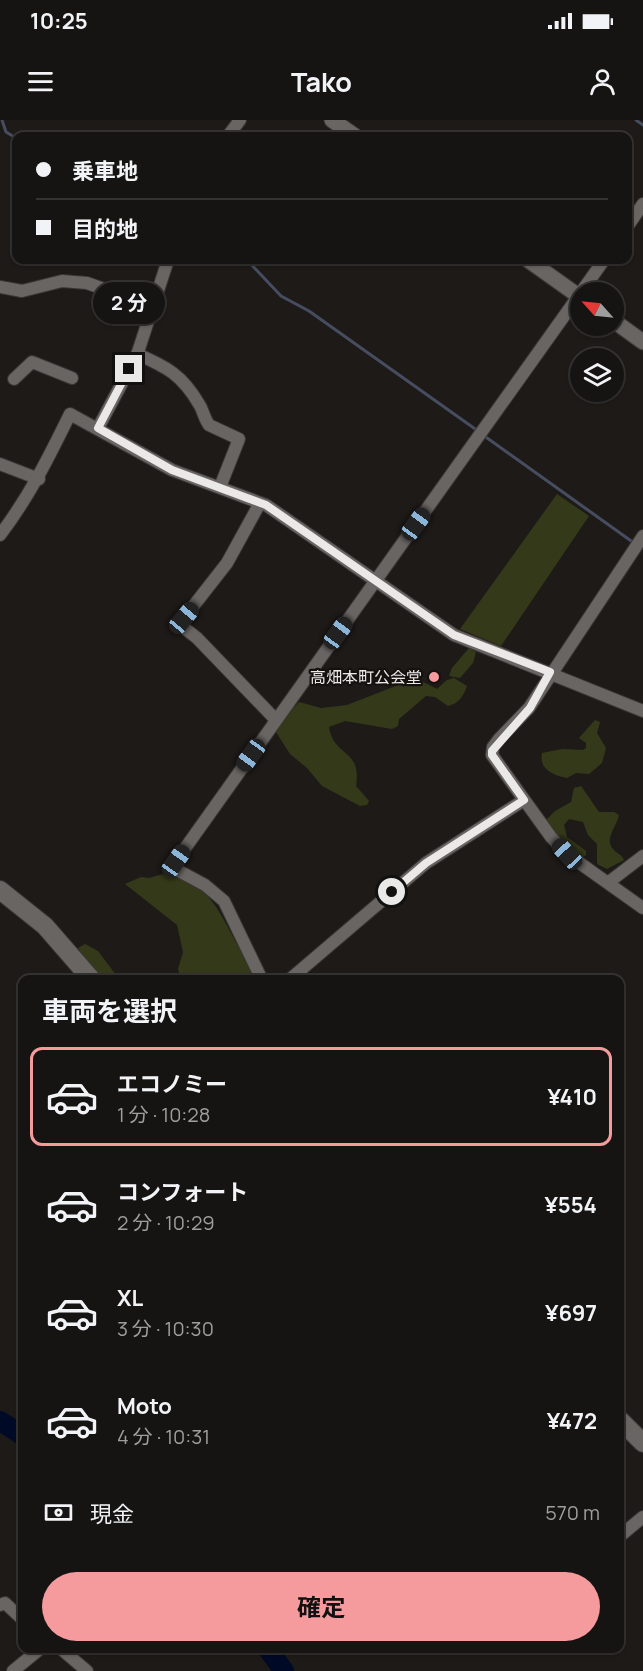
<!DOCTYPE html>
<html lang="ja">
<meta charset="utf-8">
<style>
body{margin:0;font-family:Manrope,"Noto Sans JP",sans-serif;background:#1f1d1b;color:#f1f3f6;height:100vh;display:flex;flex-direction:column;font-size:22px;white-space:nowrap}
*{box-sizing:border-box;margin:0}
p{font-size:20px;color:#9e9e9f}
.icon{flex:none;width:33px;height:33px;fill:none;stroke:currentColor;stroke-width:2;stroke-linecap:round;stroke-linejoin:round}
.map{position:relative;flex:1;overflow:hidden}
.sheet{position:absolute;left:18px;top:855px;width:606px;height:678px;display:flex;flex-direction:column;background:#161412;border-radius:12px;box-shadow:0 2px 4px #0004,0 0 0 2px #353332}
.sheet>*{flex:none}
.banner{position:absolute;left:12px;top:12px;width:620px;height:132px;border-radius:12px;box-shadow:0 2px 4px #0004,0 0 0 2px #353332;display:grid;align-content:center;height:132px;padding:0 24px;background:#161412}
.needle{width:39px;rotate:297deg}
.buttons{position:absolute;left:570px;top:162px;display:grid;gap:12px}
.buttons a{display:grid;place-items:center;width:54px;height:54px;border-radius:50%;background:#161412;box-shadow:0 2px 4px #0004,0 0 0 2px #353332;font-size:30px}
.end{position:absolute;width:27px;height:27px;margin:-14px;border:8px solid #ebe9e7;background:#111;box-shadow:0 0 0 3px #111}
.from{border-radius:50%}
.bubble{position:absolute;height:42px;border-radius:21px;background:#161412;box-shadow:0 2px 4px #0004,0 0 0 2px #353332;font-size:20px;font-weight:700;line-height:42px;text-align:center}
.car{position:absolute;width:18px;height:36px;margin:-18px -9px;border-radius:8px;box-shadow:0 0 4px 2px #0007;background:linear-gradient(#222 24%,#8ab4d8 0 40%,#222 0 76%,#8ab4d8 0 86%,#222 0)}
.banner b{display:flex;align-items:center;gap:21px;height:57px;font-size:22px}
.banner b+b{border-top:2px solid #353332}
.banner i{width:15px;height:15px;background:#f1f3f6}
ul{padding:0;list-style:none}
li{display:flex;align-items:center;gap:18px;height:99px;margin:0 12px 9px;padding:0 12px;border:3px solid transparent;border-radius:12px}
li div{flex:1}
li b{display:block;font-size:22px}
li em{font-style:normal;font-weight:700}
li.selected{border-color:#f59b9e}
li>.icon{width:54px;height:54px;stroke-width:1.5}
h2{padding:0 24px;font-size:27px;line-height:72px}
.pay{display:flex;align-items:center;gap:15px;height:66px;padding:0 24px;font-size:22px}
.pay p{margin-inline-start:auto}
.primary-button{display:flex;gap:12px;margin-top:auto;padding:12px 24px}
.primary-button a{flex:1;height:69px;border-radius:36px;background:#f59b9e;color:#111;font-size:24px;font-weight:700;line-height:69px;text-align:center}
.status{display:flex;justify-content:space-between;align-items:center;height:42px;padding:0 30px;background:#161412;direction:ltr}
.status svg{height:16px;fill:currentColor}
header{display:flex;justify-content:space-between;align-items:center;height:78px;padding:0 24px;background:#161412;font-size:27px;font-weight:700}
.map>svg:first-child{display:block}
.green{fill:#343a19}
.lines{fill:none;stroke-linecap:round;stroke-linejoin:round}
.stream{stroke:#464d60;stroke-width:3}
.river{stroke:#000a26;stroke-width:20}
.minor-casing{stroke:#3a3736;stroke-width:14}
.tertiary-casing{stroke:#3a3736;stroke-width:17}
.secondary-casing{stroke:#3a3736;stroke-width:20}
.minor{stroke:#696562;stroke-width:12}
.tertiary{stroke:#696562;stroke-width:15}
.secondary{stroke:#696562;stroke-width:18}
.route{stroke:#ebe9e7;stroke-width:8}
.poi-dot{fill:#f59b9e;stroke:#15110f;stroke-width:2}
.labels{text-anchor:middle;stroke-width:4.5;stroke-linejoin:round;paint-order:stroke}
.poi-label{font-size:16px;fill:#ebe9e7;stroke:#15110f;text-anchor:end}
</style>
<div class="status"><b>10:25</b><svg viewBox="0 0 49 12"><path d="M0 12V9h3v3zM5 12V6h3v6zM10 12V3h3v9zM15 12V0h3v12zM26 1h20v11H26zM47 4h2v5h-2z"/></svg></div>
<header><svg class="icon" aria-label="menu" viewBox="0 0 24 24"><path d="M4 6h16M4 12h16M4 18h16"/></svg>Tako<svg class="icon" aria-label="person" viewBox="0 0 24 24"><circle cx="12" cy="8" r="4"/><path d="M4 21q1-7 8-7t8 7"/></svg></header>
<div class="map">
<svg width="643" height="1551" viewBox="0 0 643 1551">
<rect width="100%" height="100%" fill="#1e1a18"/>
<!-- green -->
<g class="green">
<path d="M557,374l32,22 -88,130 -41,-17z"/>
<path d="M469,528l7,4 -3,11 -13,15 -11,-2 3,-8z"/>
<path d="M454,558l13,8c-4,11 -8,17 -19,20l-13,-9 -9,-1 -27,23 -1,7 -6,3 -47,-8 -16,6c5,31 33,21 27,59l13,15 -2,4 -7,1 -38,-20 -15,-18 -17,-14 -14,-22 2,-8 21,-22 22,6 26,-3 59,-23 15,-1 16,8 10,-9z"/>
<path d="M595,600l5,2 -3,11 9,15 -4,15 -13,11 -13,-1 -9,5c-14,-3 -28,-8 -25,-25l20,-4 21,1 3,-2v-5l-7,-5z"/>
<path d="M581,666l18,26h15l5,3c-2,11 -15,24 -6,34 5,6 8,4 11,11l-17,9 -10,-5v-20l-9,-9 -5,-13 -14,-3 -5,6 3,12 19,14v4l-6,5 -9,-5 -26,-34 10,-10 16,-9 3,-14z"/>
<path d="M170,752c40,14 49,39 68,74 5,10 14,22 15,34l-72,-1 -3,-10 5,-17 -6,-27 -52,-41 16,-7 8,1z"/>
<path d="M85,824l13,7 21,28c-25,0 -29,-10 -41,-31z"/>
</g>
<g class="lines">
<!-- stream -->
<g class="stream">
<path d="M2,0l4,12 10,6"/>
<path d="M636,0l7,5"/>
<path d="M247,140l34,36 28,15 169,120"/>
<path d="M483,315l151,108"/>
</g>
<!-- river -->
<g class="river">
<path d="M0,1301l22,14"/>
<path d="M267,1528l17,23"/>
</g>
<defs>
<g id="minor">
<path d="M228,16l12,-16"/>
<path d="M627,107l16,-23"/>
<path d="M0,167l22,4 40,-10 25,2 67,24"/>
<path d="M137,234c30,13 45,21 62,50 4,6 5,14 10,21l30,14 -19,48"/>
<path d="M14,259l18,-17 40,16"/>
<path d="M98,308l39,-73 31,-95"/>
<path d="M0,344l39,15"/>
<path d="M260,383l-33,60 -43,55 -1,9 14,11 79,82"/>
<path d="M0,415c29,-38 49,-78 70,-121l102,56 94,35 188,130 189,76"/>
<path d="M643,416l-114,172 -30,31 -6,8 -1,8 59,82 16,17 76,54"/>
<path d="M609,762l34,-26"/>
<path d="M262,860l-38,-79 -19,-16 -28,-15 -1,-9 428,-601"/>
<path d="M289,860l137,-117 98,-63"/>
<path d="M620,1416l23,-19"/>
<path d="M0,1485l5,-2 17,16"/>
<path d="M60,1528l27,23"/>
<path d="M13,1551l28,-23"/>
</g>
<g id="tertiary">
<path d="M332,0l23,16"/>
<path d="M528,140l52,37"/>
<path d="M614,201l29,21"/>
</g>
<g id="secondary">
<path d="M0,770l45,36 47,54"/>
<path d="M620,1300l23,23"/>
</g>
</defs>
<!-- minor casing -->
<use href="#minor" class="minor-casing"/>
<!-- tertiary casing -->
<use href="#tertiary" class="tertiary-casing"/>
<!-- secondary casing -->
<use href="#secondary" class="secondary-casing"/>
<!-- minor -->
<use href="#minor" class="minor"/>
<!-- tertiary -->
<use href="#tertiary" class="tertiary"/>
<!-- secondary -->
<use href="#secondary" class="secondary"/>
</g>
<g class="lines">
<!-- route -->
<path class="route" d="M129,249l-31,59 74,42 94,35 188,130 96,37 -20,36 -38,43v4l32,45 -98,63 -34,29"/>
</g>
<!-- markers -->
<circle class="poi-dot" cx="434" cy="557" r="6"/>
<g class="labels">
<!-- poi labels -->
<g class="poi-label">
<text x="422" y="563">高畑本町公会堂</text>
</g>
</g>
</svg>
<div class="buttons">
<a><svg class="needle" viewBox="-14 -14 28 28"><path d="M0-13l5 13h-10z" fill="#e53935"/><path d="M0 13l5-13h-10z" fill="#9e9e9f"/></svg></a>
<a><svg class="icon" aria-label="layers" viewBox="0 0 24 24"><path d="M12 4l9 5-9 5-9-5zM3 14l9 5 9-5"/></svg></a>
</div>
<i class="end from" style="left:392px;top:772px"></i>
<i class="end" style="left:129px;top:249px"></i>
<div class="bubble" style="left:93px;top:162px;width:72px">2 分</div>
<i class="car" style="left:416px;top:404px;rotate:36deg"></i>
<i class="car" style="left:184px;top:498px;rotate:40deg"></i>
<i class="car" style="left:338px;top:513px;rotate:36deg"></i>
<i class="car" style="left:251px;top:635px;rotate:216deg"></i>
<i class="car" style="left:567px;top:734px;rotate:317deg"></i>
<i class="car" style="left:176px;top:741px;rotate:35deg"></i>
<div class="banner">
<b><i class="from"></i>乗車地</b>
<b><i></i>目的地</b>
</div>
<section class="sheet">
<h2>車両を選択</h2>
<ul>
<li class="selected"><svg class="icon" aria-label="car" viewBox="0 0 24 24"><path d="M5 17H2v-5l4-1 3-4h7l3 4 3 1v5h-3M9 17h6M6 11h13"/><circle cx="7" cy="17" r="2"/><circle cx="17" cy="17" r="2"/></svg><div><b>エコノミー</b><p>1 分 · 10:28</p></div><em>¥410</em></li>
<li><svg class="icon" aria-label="car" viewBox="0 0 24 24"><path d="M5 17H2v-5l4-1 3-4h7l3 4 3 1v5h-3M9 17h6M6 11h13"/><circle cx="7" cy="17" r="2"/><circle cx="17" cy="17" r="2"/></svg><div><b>コンフォート</b><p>2 分 · 10:29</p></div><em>¥554</em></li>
<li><svg class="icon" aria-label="car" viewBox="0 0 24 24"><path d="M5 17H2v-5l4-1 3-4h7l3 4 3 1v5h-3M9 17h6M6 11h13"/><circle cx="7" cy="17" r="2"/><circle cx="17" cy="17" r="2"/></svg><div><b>XL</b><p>3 分 · 10:30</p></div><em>¥697</em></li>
<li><svg class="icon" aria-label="car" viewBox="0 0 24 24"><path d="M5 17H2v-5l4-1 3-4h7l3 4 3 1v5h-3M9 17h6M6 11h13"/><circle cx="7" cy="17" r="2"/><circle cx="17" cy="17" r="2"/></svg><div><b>Moto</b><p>4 分 · 10:31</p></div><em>¥472</em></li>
</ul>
<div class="pay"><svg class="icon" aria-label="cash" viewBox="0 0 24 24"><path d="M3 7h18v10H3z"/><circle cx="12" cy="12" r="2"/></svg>現金<p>570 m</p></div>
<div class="primary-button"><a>確定</a></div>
</section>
</div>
